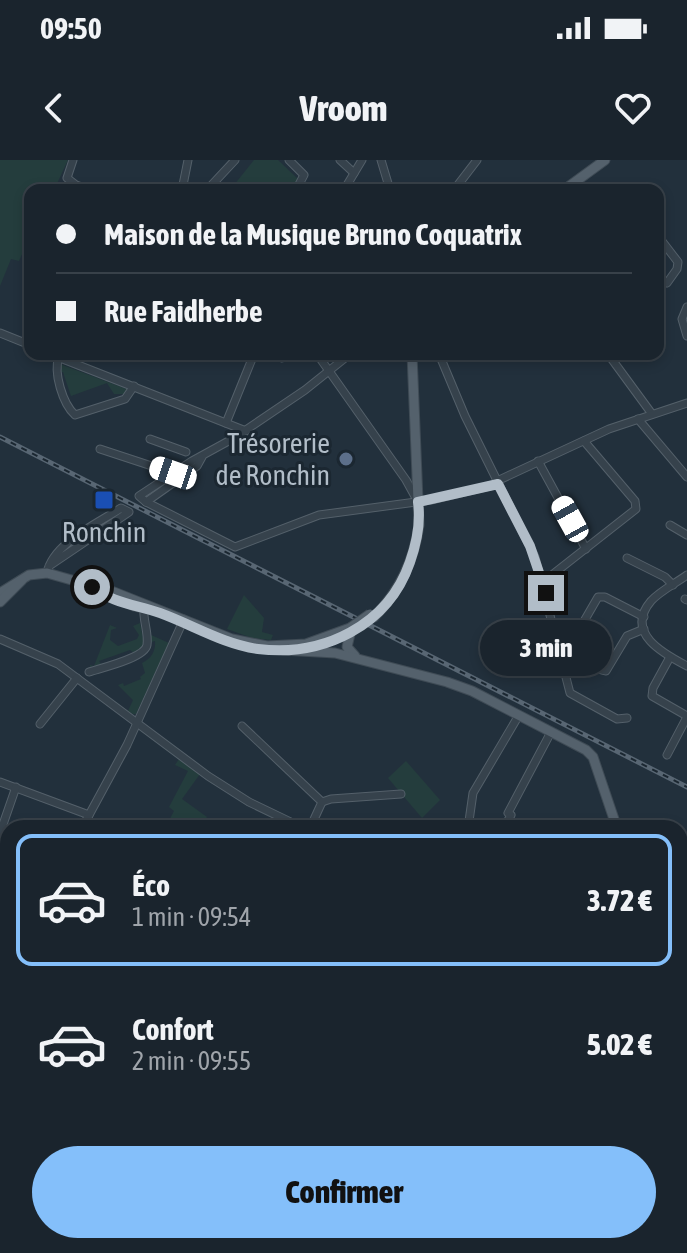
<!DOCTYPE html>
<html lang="fr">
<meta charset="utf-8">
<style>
body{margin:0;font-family:"Asap Condensed",sans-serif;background:#232c35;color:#f1f3f6;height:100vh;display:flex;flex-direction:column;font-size:30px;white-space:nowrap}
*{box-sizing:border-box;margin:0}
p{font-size:26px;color:#9fa4aa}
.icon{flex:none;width:44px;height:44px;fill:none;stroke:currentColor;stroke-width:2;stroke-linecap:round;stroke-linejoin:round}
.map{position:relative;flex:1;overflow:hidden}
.details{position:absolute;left:0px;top:660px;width:688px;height:434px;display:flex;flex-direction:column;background:#1a242d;border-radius:24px 24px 0 0;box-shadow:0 4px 12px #0003,0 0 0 2px #384149}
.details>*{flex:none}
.guide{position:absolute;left:24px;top:24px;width:640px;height:176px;border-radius:16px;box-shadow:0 4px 12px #0003,0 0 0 2px #384149;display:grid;align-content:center;height:176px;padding:0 32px;background:#1a242d}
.end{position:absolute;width:36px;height:36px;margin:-18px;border:10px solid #b1bdc8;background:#111;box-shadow:0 0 0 4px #111}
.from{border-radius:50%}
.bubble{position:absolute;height:56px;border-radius:28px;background:#1a242d;box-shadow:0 4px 12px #0003,0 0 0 2px #384149;font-size:26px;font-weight:800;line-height:56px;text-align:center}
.car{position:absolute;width:24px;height:48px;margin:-24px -12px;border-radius:10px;box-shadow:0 0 6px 2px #0007;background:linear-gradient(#fff 24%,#345 0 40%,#fff 0 76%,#345 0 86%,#fff 0)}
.guide b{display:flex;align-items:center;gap:28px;height:76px;font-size:30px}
.guide b+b{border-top:2px solid #384149}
.guide i{width:20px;height:20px;background:#f1f3f6}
ul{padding:14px 0 0;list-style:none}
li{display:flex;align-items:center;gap:24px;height:132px;margin:0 16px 12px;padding:0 16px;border:4px solid transparent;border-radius:16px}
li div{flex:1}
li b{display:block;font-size:30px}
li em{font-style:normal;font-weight:800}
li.selected{border-color:#84bffa}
li>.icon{width:72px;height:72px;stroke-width:1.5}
.primary-button{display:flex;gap:16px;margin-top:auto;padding:16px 32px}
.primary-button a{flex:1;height:92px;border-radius:48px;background:#84bffa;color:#111;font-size:32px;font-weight:800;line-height:92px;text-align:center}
.status{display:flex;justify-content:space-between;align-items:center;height:56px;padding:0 40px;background:#1a242d;direction:ltr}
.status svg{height:22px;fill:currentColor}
header{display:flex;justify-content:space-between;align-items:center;height:104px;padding:0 32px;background:#1a242d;font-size:36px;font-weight:800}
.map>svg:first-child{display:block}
.green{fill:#243d3d}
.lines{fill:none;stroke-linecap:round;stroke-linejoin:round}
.minor-casing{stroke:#54606a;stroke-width:9}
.major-casing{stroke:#3f4b55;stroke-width:11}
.minor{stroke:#36424c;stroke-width:7}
.major{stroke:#54616c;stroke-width:9}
.rail-casing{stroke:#586673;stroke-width:5}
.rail{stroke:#1b2731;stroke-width:2;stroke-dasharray:6;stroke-linecap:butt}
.major-bridge-casing{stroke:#3f4b55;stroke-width:11;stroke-linecap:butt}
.major-bridge{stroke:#54616c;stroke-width:9}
.route{stroke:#b1bdc8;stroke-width:10}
.service-dot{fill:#5c6f8a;stroke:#1b2731;stroke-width:3}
.transit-dot{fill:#1a4fb4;stroke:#1b2731;stroke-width:3}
.labels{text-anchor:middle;stroke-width:6;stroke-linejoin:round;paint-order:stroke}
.poi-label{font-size:28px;fill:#b1bdc8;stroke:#1b2731;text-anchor:end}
</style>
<div class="status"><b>09:50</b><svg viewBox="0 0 49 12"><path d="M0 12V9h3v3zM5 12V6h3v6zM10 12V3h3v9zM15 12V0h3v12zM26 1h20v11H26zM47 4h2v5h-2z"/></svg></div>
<header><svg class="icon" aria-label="back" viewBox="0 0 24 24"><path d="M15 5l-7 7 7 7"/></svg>Vroom<svg class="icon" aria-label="heart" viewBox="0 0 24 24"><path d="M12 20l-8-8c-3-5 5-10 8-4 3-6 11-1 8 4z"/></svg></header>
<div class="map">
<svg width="687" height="1093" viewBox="0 0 687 1093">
<rect width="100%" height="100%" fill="#22303c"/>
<!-- green -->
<g class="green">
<path d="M0,0h68l-14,30h-24v46l-11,25 -8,-2 -11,27z"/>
<path d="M254,0h24l20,19 -7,11h-61z"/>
<path d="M60,204l69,26 -3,4h-12l-7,-11 -36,13 -8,-24h-3z"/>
<path d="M244,435l20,23 -2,14 11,3 -2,5 -19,-2 -25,-9z"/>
<path d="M140,463l4,21 -5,7 -5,2 -4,-3 -31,11 2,3 -11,3v-2l4,1 16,-41 7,3 -6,2 -1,10 8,6 19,-7 2,-4 -6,-9z"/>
<path d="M151,475l18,8 -33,71h-3l-5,-3 5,-11 -15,-15 5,-2 1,3 17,-7 -1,-2 5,-4 -3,-10c9,-4 14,-12 13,-22l-4,1z"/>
<path d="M179,599l21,15 -18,25 25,18 -7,11h-35l9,-17 -5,-4 19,-36 -13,-6z"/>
<path d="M406,601l34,39 -18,18 -34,-40z"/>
</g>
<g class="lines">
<defs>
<g id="minor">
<path d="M73,0l-6,18 9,7 14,5"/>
<path d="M289,0l15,15 -8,15"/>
<path d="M340,0l14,13"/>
<path d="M381,0l9,30"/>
<path d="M182,30l6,-30"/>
<path d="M207,30l28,-30"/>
<path d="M344,30l18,-30"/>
<path d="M454,30l23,-30"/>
<path d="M658,76l20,26 -1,7 -10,14"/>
<path d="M687,147l-5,12 5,17"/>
<path d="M0,173l30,12"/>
<path d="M50,194l196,77"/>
<path d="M280,194l2,4"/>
<path d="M317,194l89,126 11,20"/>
<path d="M439,194l26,62 70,141 35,136 47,26 10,-1"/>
<path d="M608,194l44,60"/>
<path d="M59,197c-6,16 4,47 16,58l50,-16 9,-13"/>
<path d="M638,259l49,58"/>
<path d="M226,263l28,-69"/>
<path d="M150,279l36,13"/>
<path d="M100,289l73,24"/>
<path d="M538,301l48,88"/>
<path d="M497,321l112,-52 78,-26"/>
<path d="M146,342l89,45 84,-32 112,-15 67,-16"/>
<path d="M146,342l-7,-6 53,-35 42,-23 71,-48 45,-36"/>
<path d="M146,342l51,-36 5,-9"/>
<path d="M670,365l17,10"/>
<path d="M627,398l38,19 8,8"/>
<path d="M47,413c6,-30 50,-49 74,-65l8,4 -80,54"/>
<path d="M687,415c-11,8 -27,16 -36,26 -27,32 13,53 36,65"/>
<path d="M543,422l93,-73 -1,-8 -51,-60"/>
<path d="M685,439l2,1"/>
<path d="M0,479l58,25 150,112 41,26 54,26"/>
<path d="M558,482l18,-7 22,-38h7l39,20"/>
<path d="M561,497c18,-2 29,12 45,14l21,-35 17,-7"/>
<path d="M670,497l-17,31 -1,8 35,20"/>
<path d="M89,512c12,-4 56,-14 58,-27 2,-13 -5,-26 -3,-40"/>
<path d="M40,564l37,-46"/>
<path d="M242,566l80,76 -12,26"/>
<path d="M667,595l20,-38"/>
<path d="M0,622l89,33"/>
<path d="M322,642l9,-3 70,-5"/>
<path d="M82,668l45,-83 57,-126"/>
<path d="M468,668l5,-35 46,-78"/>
<path d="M504,668l7,-13 -3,-2 43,-81"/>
<path d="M0,673l16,-46"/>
<path d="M680,727l7,-2"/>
<path d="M0,752l8,3"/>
<path d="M680,787l7,-6"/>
<path d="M680,836l2,2"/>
<path d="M0,842l8,-15"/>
<path d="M680,898l7,-2"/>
<path d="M0,939l8,5"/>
<path d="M680,966l7,-1"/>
<path d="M0,1013l8,5"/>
<path d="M0,1085l11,8"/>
<path d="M114,1086l5,7"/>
<path d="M221,1086l8,7"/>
<path d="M357,1086l4,3 -3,4"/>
<path d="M497,1086l10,7"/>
<path d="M27,1093l18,-7"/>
<path d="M96,1093l4,-7"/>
<path d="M214,1093l5,-7"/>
<path d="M285,1093l4,-7"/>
<path d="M413,1093l5,-7"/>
<path d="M479,1093l5,-7"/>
</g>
<g id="major">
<path d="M564,30l41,-30"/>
<path d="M98,431l36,15 18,4"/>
<path d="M0,433l29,-18 18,-2 67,19 118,47 35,7 39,-2 44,-16"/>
<path d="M0,442l22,-22"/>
<path d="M374,457c26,-26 40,-56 45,-92l-7,-171"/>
<path d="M350,474l-3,13 8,9"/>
<path d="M283,490l52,3 112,29 25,9 114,59 7,7 24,71"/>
<path d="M680,765l7,8"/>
</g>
</defs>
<!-- minor casing -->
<use href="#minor" class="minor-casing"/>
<!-- major casing -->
<use href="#major" class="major-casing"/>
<!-- minor -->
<use href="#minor" class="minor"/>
<!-- major -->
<use href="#major" class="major"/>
<defs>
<path id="rail" d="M0,277l687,350"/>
</defs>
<!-- rail casing -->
<use href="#rail" class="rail-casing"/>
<!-- rail -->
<use href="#rail" class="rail"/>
<defs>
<path id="major-bridge" d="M350,468l20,-14"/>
</defs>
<!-- major-bridge casing -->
<use href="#major-bridge" class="major-bridge-casing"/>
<!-- major-bridge -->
<use href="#major-bridge" class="major-bridge"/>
</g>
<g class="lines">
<!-- route -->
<path class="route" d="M92,427c20,16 45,18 68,26 33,12 63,31 98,36 65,8 130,-23 152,-87 7,-20 11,-39 8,-60l80,-18 32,62 16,47"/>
</g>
<!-- markers -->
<circle class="service-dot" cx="346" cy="299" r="8"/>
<rect class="transit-dot" x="94" y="330" width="20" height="20" rx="4"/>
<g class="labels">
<!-- poi labels -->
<g class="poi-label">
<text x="330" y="293">Trésorerie<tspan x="330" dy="32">de Ronchin</tspan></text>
<text x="104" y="382" text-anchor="middle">Ronchin</text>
</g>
</g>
</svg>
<i class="end from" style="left:92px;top:427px"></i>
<i class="end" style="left:546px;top:433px"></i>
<div class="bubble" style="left:480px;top:460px;width:132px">3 min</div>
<i class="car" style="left:173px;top:313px;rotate:289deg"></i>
<i class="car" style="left:570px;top:359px;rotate:331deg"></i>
<div class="guide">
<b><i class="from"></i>Maison de la Musique Bruno Coquatrix</b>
<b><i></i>Rue Faidherbe</b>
</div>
<section class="details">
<ul>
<li class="selected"><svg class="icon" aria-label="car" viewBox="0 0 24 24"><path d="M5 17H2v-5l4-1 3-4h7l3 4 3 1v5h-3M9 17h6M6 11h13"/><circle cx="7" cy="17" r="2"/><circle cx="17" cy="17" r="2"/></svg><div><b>Éco</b><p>1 min · 09:54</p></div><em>3.72 €</em></li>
<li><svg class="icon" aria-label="car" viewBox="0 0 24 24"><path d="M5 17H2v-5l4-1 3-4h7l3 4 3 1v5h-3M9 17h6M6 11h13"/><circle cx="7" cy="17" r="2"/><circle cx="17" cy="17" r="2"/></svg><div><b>Confort</b><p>2 min · 09:55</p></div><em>5.02 €</em></li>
</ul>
<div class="primary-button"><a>Confirmer</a></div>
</section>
</div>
